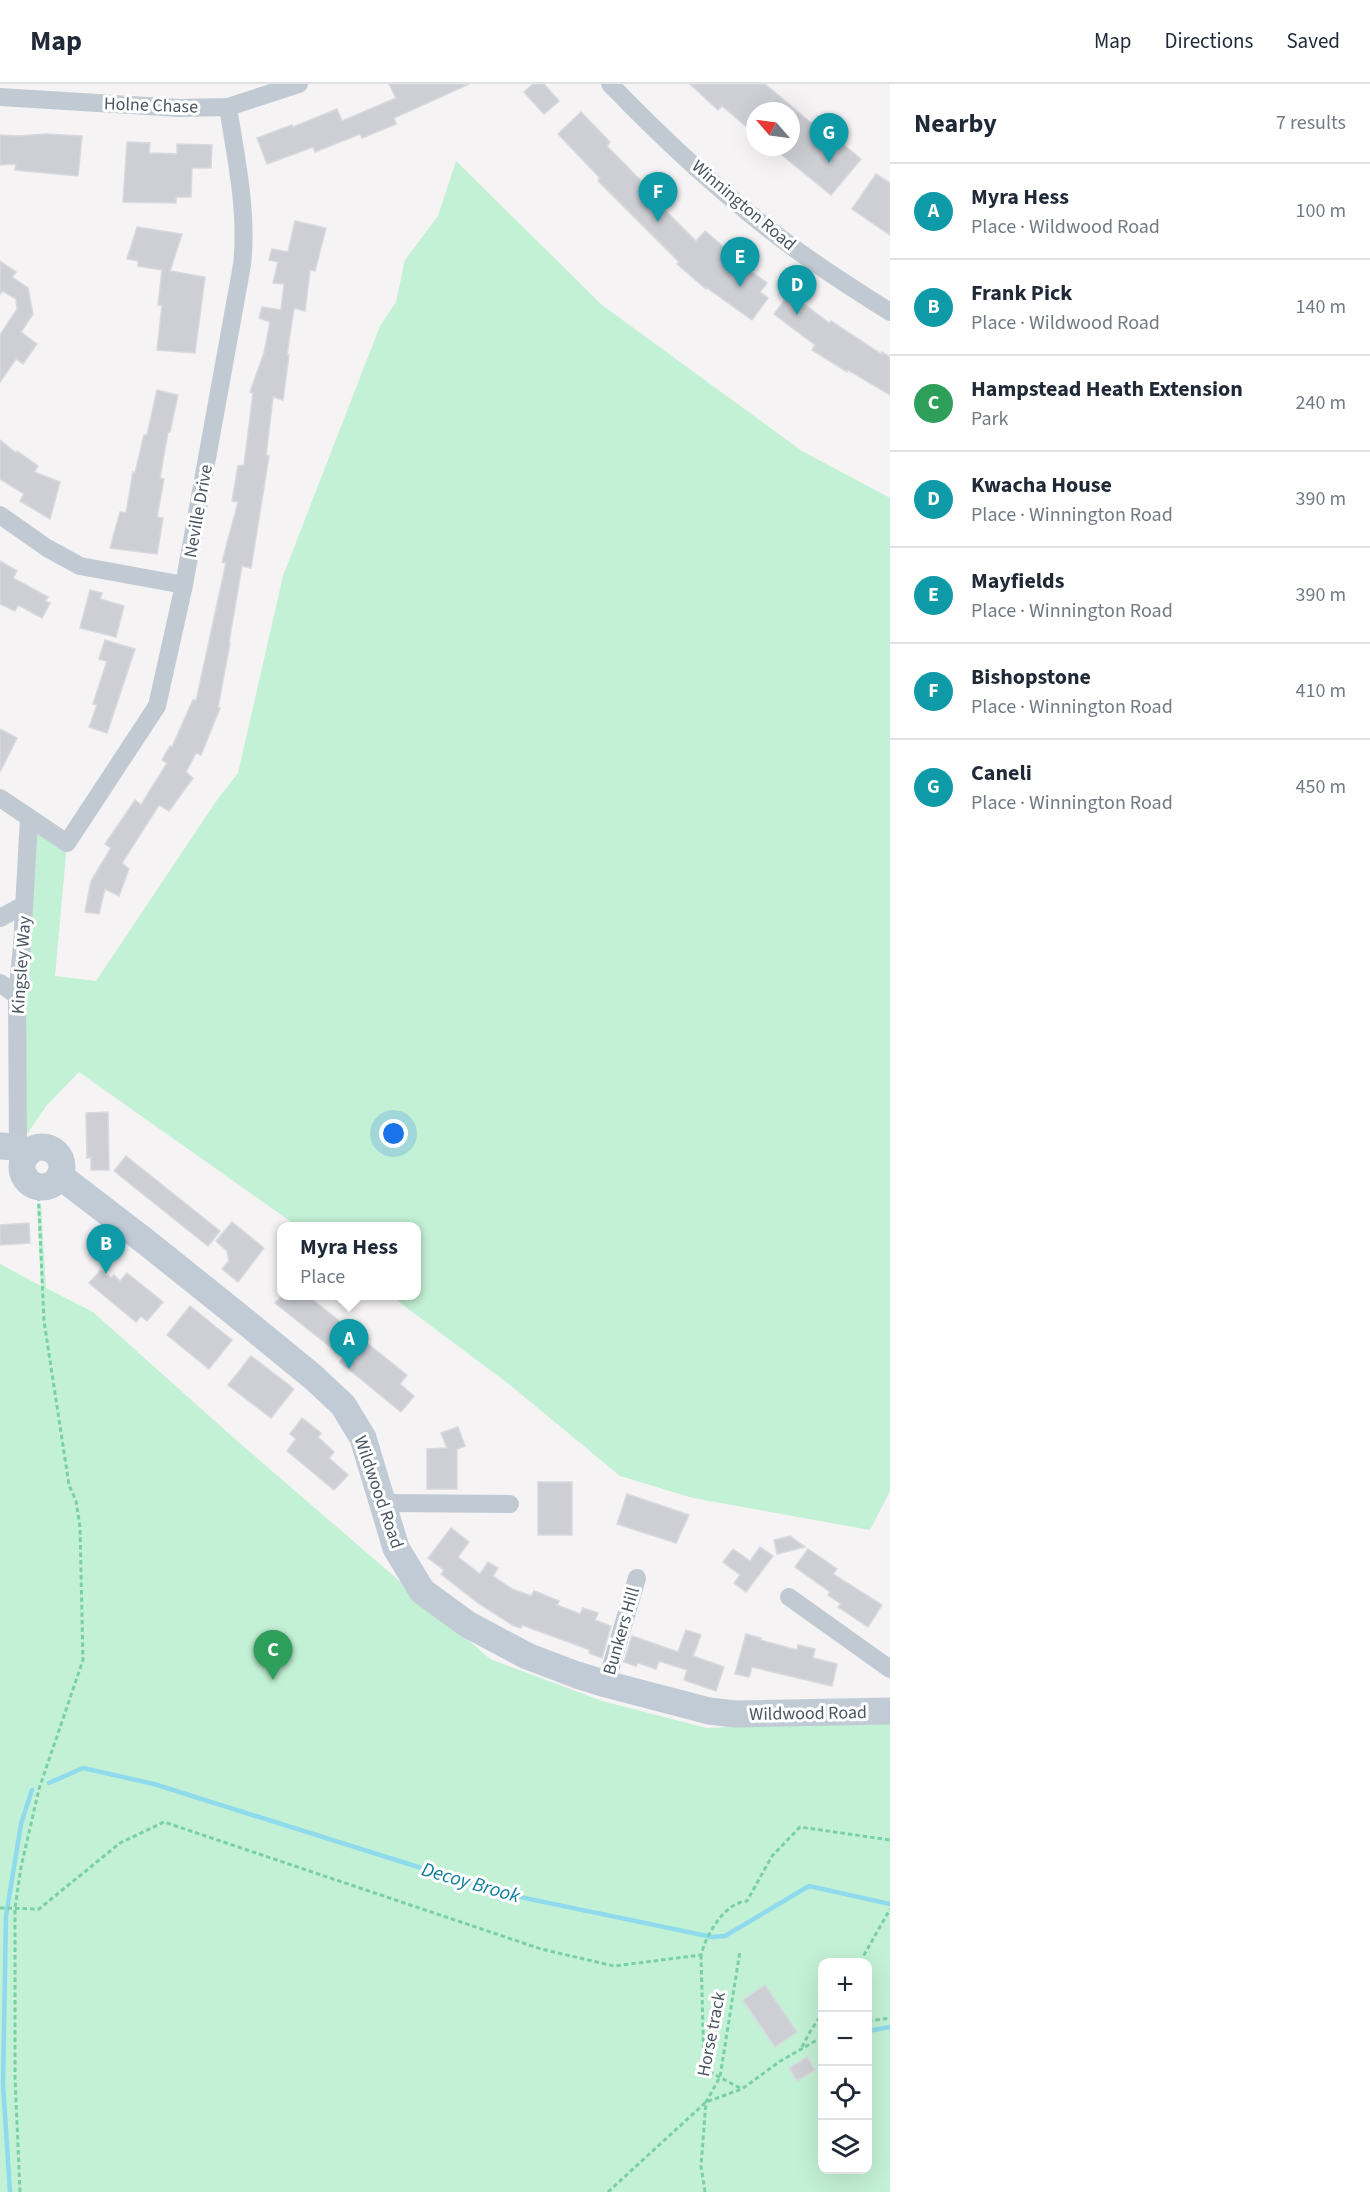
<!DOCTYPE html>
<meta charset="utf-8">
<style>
body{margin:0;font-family:"Source Sans 3",sans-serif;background:#f2f2f3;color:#1f2937}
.controls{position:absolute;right:18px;bottom:18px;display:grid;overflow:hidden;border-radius:12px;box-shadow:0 6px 24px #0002}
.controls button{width:54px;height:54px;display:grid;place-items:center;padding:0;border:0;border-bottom:2px solid #e0e1e3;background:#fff;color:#1f2937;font:30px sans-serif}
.compass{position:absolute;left:746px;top:18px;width:54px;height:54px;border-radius:50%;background:#fff;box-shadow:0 6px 24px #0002;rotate:298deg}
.you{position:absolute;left:394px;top:1050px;width:21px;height:21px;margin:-15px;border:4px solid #fff;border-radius:50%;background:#1a73e8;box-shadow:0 0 0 9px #1a73e833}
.badge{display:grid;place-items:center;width:39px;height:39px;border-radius:50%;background:#0f766e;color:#fff;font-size:20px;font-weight:700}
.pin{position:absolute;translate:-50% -50px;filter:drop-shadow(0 2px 3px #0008)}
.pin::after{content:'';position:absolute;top:32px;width:21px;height:18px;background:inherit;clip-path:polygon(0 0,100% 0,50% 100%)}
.popup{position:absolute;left:277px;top:1138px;width:144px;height:78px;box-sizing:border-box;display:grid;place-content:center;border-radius:12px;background:#fff;filter:drop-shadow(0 2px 4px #0005);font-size:20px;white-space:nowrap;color:#747a83}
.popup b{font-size:22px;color:#1f2937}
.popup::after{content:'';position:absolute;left:50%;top:100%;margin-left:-12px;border:12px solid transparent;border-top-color:#fff}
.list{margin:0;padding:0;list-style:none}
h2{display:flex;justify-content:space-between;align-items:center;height:78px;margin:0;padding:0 24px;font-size:26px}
h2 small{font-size:20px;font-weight:400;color:#747a83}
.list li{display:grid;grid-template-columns:39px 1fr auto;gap:18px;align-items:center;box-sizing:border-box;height:96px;padding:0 24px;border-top:2px solid #e0e1e3}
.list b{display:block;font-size:22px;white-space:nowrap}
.list p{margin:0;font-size:20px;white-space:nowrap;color:#747a83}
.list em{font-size:20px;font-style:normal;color:#747a83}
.icon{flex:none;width:33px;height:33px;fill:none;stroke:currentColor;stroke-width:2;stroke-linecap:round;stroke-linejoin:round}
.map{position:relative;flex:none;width:890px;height:2108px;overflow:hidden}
header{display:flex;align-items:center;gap:36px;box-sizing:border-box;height:84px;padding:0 30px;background:#fff;border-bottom:2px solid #e0e1e3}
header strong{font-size:28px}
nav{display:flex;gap:33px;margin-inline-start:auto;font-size:21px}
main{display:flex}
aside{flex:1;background:#fff}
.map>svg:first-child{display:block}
.green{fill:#c3f1d5;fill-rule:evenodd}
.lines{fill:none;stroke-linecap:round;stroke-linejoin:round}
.stream{stroke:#90daee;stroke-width:4.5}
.building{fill:#cdcfd5;stroke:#d7d9de;stroke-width:1.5}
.path{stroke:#7ad0a6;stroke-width:3;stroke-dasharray:4.5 3;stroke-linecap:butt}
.street{stroke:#c1cad2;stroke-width:18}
.secondary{stroke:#c1cbd6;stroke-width:27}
.labels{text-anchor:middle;stroke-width:6;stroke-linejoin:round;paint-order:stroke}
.street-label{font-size:18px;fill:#4a5661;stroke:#fff}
.water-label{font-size:20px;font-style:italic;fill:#0c7c9b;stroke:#fff}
</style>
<header>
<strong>Map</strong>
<nav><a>Map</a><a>Directions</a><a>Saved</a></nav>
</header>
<main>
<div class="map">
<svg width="890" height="2108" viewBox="0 0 890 2108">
<rect width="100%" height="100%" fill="#f5f3f3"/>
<g class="green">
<polygon points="456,77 602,221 802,367 890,414 890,1407 870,1446 693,1414 620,1392 510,1301 391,1212 416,1212 416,1142 297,1142 79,988 47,1021 18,1063 29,734 67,759 55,892 96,897 217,716 238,689 283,492 380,242 396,218 405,176 438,132"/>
<path d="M41 1120 46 1204 93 1228 236 1356 490 1575 602 1617 707 1644 890 1636V2108H0V1180L41 1202 37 1121ZM822 1878H868V2086H822Z"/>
</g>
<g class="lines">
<g class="stream">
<polyline points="49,1699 83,1684 154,1700 501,1809 712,1853 725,1852 809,1802 890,1820"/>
<polyline points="868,1947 890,1943"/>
<polyline points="10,2108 3,2000 6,1832 21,1740 32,1706"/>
</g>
</g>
<g class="building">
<polygon points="389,0 469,0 394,34 396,40 362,54 360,50 315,68 313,63 267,80 257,54 292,41 293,43 337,25 342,37 396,14"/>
<polygon points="533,0 544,0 559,17 544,30 524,8"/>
<polygon points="690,0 765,0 823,49 826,46 861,75 831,111 772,63 791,63 791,27 755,27 755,50 722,22 718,26"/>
<polygon points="581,28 610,58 607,62 643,99 640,101 696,157 705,147 734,172 733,174 767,199 760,208 768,214 752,236 707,204 706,205 677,180 679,178 598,97 600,94 558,50"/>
<polygon points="46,50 82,52 78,92 15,86 16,80 0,81 0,51 19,52"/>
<polygon points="127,58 150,59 149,69 177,70 177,60 212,61 211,84 192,84 191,113 176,113 176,119 123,118"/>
<polygon points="876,90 890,99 890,151 852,125"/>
<polygon points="295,137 326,144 315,187 310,186 305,227 294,224 287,271 289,271 283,316 273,313 266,371 269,372 251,484 242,482 229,558 230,559 218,623 220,624 201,671 196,669 186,688 193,694 169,727 159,721 122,779 129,785 119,812 105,805 99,830 85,828 91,797 111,764 105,760 135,716 141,721 167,679 162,676 170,662 172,663 193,616 196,617 226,479 222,478 238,418 232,417 238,382 244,381 253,309 250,308 264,269 270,238 259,234 262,223 281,226 284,200 273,199 278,178 269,176 272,165 288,168"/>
<polygon points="137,143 182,150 170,187 205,193 195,269 157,266 162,221 158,221 162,186 138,182 138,177 127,175"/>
<polygon points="0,177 16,188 12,193 28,204 33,230 21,248 37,260 23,280 16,275 0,298 0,251 17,225 16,215 3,207 0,210"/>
<polygon points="790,209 829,239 831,237 881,270 882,268 890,273 890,311 848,286 847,288 812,266 815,261 774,230"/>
<polygon points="157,306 178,311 170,348 168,348 160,394 164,395 157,433 163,434 157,470 110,464 120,428 126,429 133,388 135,389 144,351 147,351"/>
<polygon points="0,356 16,369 17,367 38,382 34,388 60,398 50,435 20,417 24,410 0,395"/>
<polygon points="0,477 17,487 13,494 48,513 45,517 50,519 42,534 18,521 15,527 0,520"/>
<polygon points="90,506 102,509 100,515 124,522 116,553 80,544"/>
<polygon points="105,556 135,565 107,649 89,643 97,621 93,620 107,577 99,575"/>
<polygon points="0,645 17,654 0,688"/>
<polygon points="108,1028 109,1086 91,1086 91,1073 87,1074 86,1029"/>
<polygon points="126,1072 220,1147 208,1162 114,1087"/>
<polygon points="232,1138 264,1164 238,1198 222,1185 229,1177 227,1167 216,1157"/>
<polygon points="29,1139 30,1159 0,1161 0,1141"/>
<polygon points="101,1186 111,1194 114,1191 120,1197 127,1189 163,1218 147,1237 141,1232 136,1238 89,1199"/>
<polygon points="282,1212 308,1212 407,1291 400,1300 414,1312 401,1328 340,1278 343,1273 275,1219"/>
<polygon points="190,1222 232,1256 209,1285 167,1251"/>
<polygon points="251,1272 294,1305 271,1334 228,1301"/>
<polygon points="302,1334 321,1349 318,1353 334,1368 329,1374 348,1391 334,1406 287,1367 296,1355 290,1350"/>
<polygon points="458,1343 465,1362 457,1365 457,1405 427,1405 427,1365 447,1364 441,1349"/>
<rect x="538" y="1398" width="34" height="53"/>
<polygon points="627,1410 689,1431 676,1459 617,1440"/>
<polygon points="451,1444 469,1458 458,1473 480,1490 488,1478 498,1484 493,1492 512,1505 531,1512 534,1507 559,1517 557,1521 580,1530 583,1524 598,1529 595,1536 611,1542 602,1574 589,1569 590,1566 522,1541 521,1544 512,1541 478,1519 441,1490 444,1486 428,1474"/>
<polygon points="790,1452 805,1463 777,1470 774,1456"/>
<polygon points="760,1463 773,1472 746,1508 734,1499 740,1491 723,1478 733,1465 750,1477"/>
<polygon points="808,1465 837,1485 833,1490 882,1521 868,1543 838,1523 841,1520 828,1511 830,1508 795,1483"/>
<polygon points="686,1546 701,1551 693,1572 724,1583 716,1607 684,1596 687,1586 659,1577 656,1585 638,1579 636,1582 624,1578 632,1552 678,1568"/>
<polygon points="746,1550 761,1554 760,1556 797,1566 798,1561 815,1565 813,1574 837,1580 832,1602 752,1583 749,1593 735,1590"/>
<polygon points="765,1901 797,1948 775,1963 743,1916"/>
<polygon points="807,1973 815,1986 797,1997 789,1984"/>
</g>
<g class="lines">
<g class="path">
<path d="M0 1824 39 1825 120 1759 164 1738 541 1865 614 1882 701 1871C706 1851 725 1818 747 1817L772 1772 800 1743 890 1756"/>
<polyline points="701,1871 704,1985 742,2005"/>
<polyline points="860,1878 890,1825"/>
<polyline points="868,1937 890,1934"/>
<polyline points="802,1963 811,1946 822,1930"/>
<polyline points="20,2108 15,1993 15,1824 21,1783 39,1705 83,1576 80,1443 76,1417 69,1401 44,1237 38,1103"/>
<polyline points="608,2108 706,2018 742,2005 779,1978 822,1953"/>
<polyline points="705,2108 701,2082 706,2018 720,1993 740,1867"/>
</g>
<g class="street">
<path d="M610 0C665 57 724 112 787 159 820 184 855 206 890 228"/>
<polyline points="0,13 179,24 228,23 299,0"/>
<polyline points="0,431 47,464 80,482 184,501"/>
<path d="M0 714 67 759 157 622 184 501 242 181C248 128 236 75 228 23"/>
<polyline points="0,834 24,821"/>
<polyline points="0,899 17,912"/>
<polyline points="18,1063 17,912 22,862 29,734"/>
<polyline points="383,1419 510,1420"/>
<polyline points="789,1513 890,1585"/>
<polyline points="606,1600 637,1494"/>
</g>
<g class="secondary">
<polyline points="0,1062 18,1063 28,1069"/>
<circle cx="42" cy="1083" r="20"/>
<polyline points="60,1092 146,1158 231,1226 313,1293 343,1321 363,1354 396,1464 422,1507 467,1540 527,1572 577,1591 606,1600 709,1627 735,1630 890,1627"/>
</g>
</g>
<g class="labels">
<g class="street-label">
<text transform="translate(151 21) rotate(2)" y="6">Holne Chase</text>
<text transform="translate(744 121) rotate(40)" y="6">Winnington Road</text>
<text transform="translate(198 427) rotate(-80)" y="6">Neville Drive</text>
<text transform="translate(21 881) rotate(-86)" y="6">Kingsley Way</text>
<text transform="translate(379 1408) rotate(71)" y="6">Wildwood Road</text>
<text transform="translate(621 1547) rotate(-74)" y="6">Bunkers Hill</text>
<text transform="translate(808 1629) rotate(-1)" y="6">Wildwood Road</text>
<text transform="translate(711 1950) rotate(-79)" y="6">Horse track</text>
</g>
<g class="water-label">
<text transform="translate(471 1798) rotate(16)" y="7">Decoy Brook</text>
</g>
</g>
</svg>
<div class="controls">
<button>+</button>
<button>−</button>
<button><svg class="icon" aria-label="locate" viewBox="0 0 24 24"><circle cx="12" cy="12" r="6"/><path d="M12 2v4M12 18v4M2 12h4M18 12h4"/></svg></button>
<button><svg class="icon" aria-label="layers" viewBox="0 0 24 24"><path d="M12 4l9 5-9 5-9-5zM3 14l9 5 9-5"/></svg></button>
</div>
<svg class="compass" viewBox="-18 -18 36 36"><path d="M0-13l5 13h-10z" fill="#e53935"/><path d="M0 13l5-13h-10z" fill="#747a83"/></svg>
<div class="you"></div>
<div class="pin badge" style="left:349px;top:1285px;background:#0f9aa8">A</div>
<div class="popup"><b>Myra Hess</b>Place</div>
<div class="pin badge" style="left:106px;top:1190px;background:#0f9aa8">B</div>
<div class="pin badge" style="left:273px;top:1596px;background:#2e9e5b">C</div>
<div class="pin badge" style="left:797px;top:231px;background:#0f9aa8">D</div>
<div class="pin badge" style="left:740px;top:203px;background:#0f9aa8">E</div>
<div class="pin badge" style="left:658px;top:138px;background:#0f9aa8">F</div>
<div class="pin badge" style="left:829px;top:79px;background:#0f9aa8">G</div>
</div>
<aside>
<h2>Nearby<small>7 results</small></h2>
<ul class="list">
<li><span class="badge" style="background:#0f9aa8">A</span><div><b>Myra Hess</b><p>Place · Wildwood Road</p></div><em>100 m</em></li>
<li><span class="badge" style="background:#0f9aa8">B</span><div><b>Frank Pick</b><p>Place · Wildwood Road</p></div><em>140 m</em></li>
<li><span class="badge" style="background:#2e9e5b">C</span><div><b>Hampstead Heath Extension</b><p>Park</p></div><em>240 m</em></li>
<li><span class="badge" style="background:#0f9aa8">D</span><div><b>Kwacha House</b><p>Place · Winnington Road</p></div><em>390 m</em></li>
<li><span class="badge" style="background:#0f9aa8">E</span><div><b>Mayfields</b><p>Place · Winnington Road</p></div><em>390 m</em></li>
<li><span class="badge" style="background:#0f9aa8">F</span><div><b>Bishopstone</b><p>Place · Winnington Road</p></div><em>410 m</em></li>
<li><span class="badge" style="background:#0f9aa8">G</span><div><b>Caneli</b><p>Place · Winnington Road</p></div><em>450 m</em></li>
</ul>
</aside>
</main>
